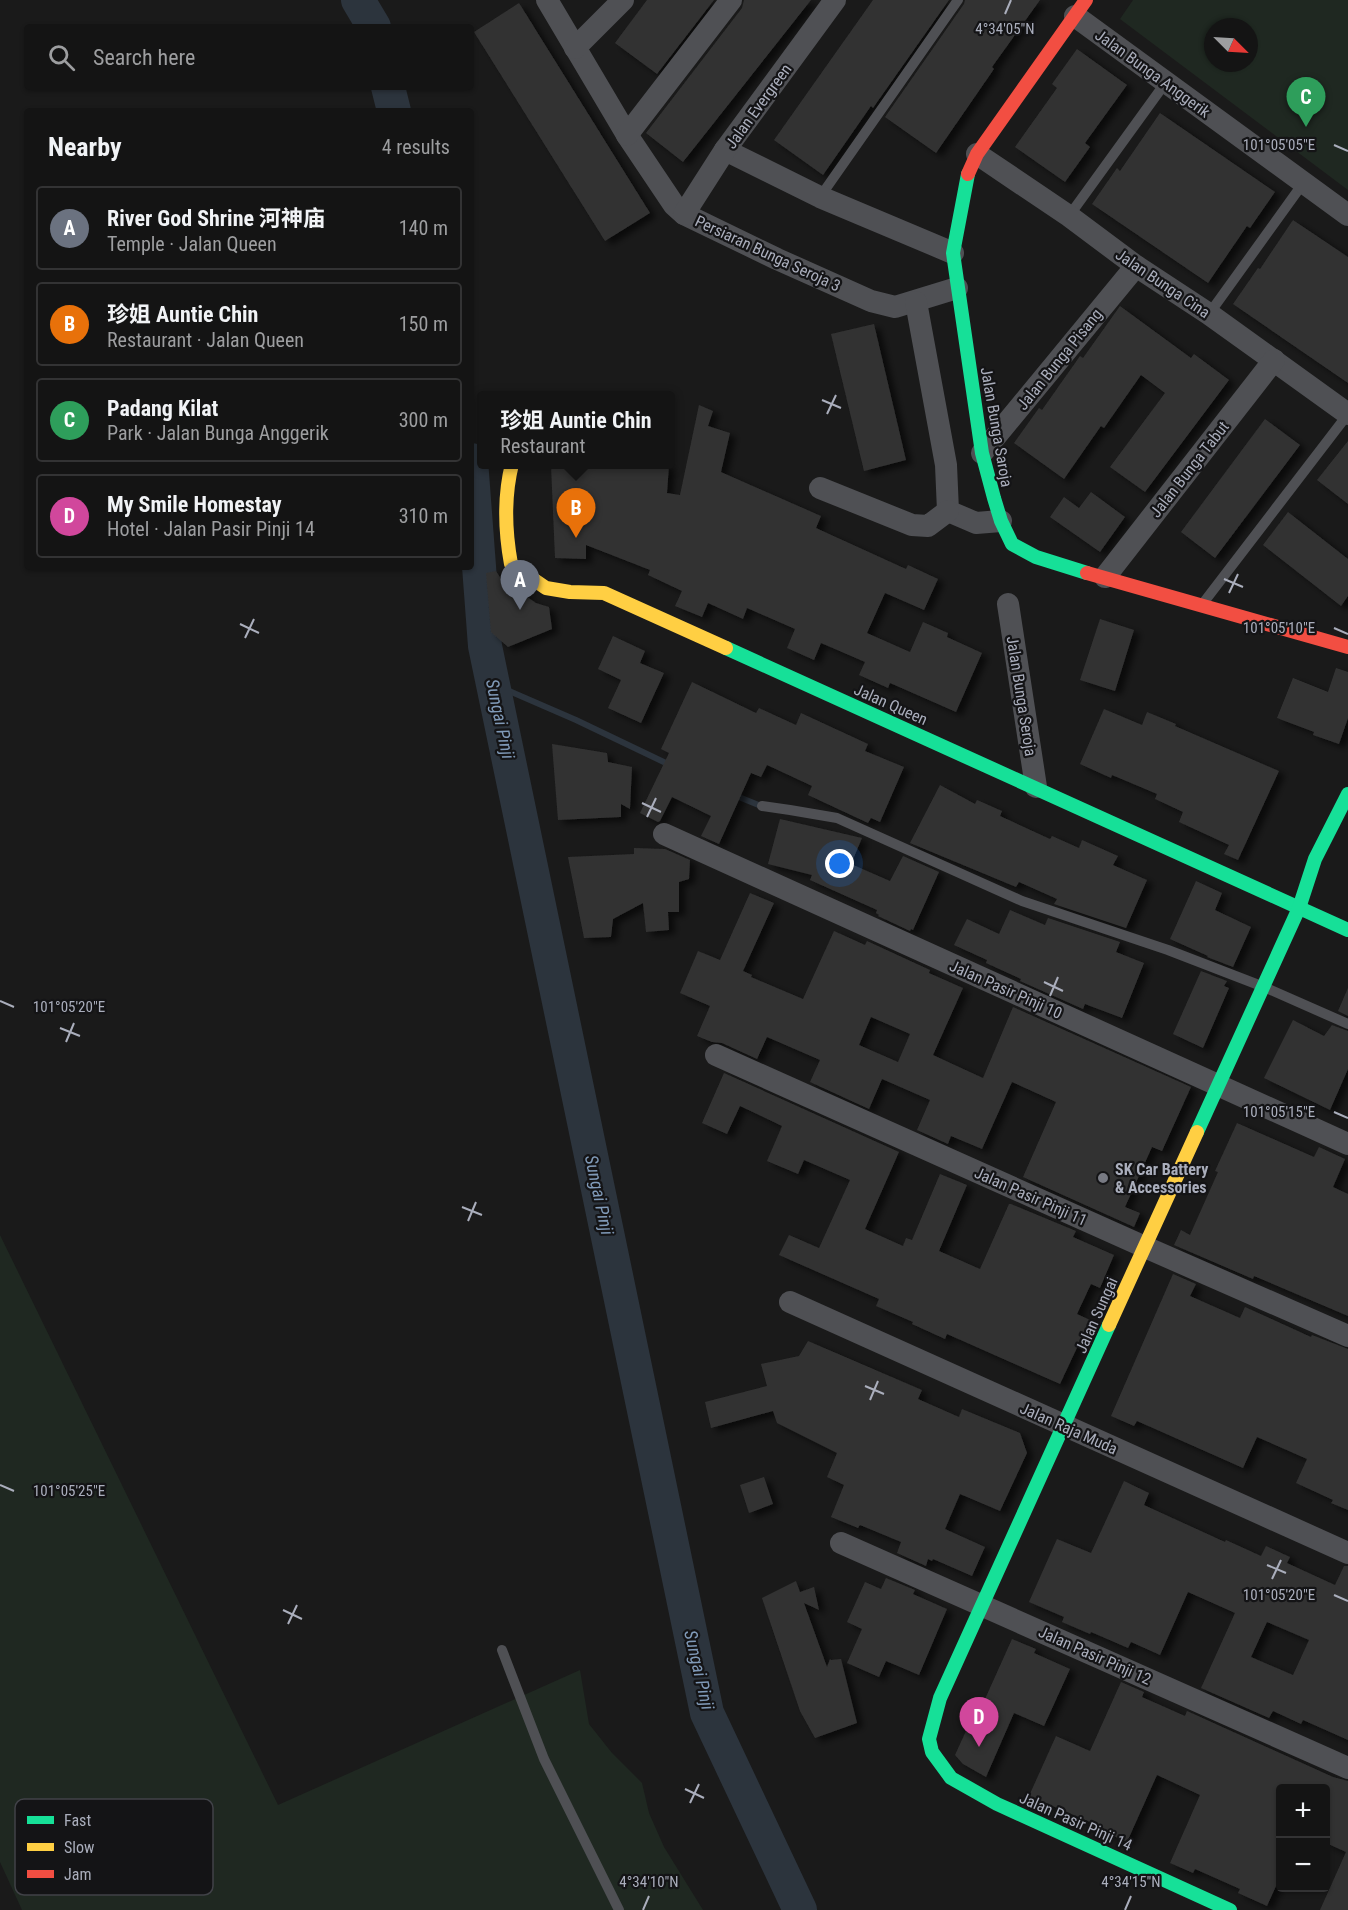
<!DOCTYPE html>
<meta charset="utf-8">
<style>
body{margin:0;font-family:"Roboto Condensed","Noto Sans SC",sans-serif;background:#212122;color:#f1f3f6}
.controls{position:absolute;right:18px;bottom:18px;display:grid;overflow:hidden;border-radius:6px;box-shadow:0 2px 4px #0004}
.controls button{width:54px;height:54px;display:grid;place-items:center;padding:0;border:0;border-bottom:2px solid #333334;background:#141414;color:#f1f3f6;font:30px sans-serif}
.compass{position:absolute;left:1204px;top:18px;width:54px;height:54px;border-radius:50%;background:#141414;box-shadow:0 2px 4px #0004;rotate:114deg}
.you{position:absolute;left:840px;top:864px;width:21px;height:21px;margin:-15px;border:4px solid #fff;border-radius:50%;background:#1a73e8;box-shadow:0 0 0 9px #1a73e833}
.badge{display:grid;place-items:center;width:39px;height:39px;border-radius:50%;background:#787a83;color:#fff;font-size:20px;font-weight:700}
.pin{position:absolute;translate:-50% -50px;filter:drop-shadow(0 2px 3px #0008)}
.pin::after{content:'';position:absolute;top:32px;width:21px;height:18px;background:inherit;clip-path:polygon(0 0,100% 0,50% 100%)}
.popup{position:absolute;left:477px;top:391px;width:198px;height:78px;box-sizing:border-box;display:grid;place-content:center;border-radius:6px;background:#141414;filter:drop-shadow(0 2px 4px #0005);font-size:20px;white-space:nowrap;color:#9d9ea0}
.popup b{font-size:22px;color:#f1f3f6}
.popup::after{content:'';position:absolute;left:50%;top:100%;margin-left:-12px;border:12px solid transparent;border-top-color:#141414}
.list{margin:0;padding:0;list-style:none}
h2{display:flex;justify-content:space-between;align-items:center;height:78px;margin:0;padding:0 24px;font-size:26px}
h2 small{font-size:20px;font-weight:400;color:#9d9ea0}
.list li{display:grid;grid-template-columns:39px 1fr auto;gap:18px;align-items:center;box-sizing:border-box;height:84px;margin:0 12px 12px;padding:0 12px;border:2px solid #333334;border-radius:6px}
.list b{display:block;font-size:22px;white-space:nowrap}
.list p{margin:0;font-size:20px;white-space:nowrap;color:#9d9ea0}
.list em{font-size:20px;font-style:normal;color:#9d9ea0}
.icon{flex:none;width:33px;height:33px;fill:none;stroke:currentColor;stroke-width:2;stroke-linecap:round;stroke-linejoin:round}
.map{position:relative;flex:none;width:1348px;height:1910px;overflow:hidden}
.search{position:absolute;background:#141414;box-shadow:0 2px 4px #0004;left:24px;top:24px;width:450px;height:66px;display:flex;align-items:center;gap:15px;box-sizing:border-box;padding:0 21px;border-radius:6px;color:#9d9ea0;font-size:22px}
.panel{position:absolute;background:#141414;box-shadow:0 2px 4px #0004;left:24px;top:108px;width:450px;height:462px;border-radius:6px}
.map>svg:first-child{display:block}
.green{fill:#1f2821;fill-rule:evenodd}
.lines{fill:none;stroke-linecap:round;stroke-linejoin:round}
.stream{stroke:#2c343d;stroke-width:6}
.river{stroke:#2c343d;stroke-width:34}
.building{fill:#323232;fill-rule:evenodd;filter:url(#shadow)}
.lane{stroke:#4f5054;stroke-width:10}
.street{stroke:#4f5054;stroke-width:22}
.fast{stroke:#16e098;stroke-width:14}
.slow{stroke:#ffcf43;stroke-width:14}
.jam{stroke:#f24e42;stroke-width:14}
.ticks{fill:none;stroke:#aaaebc;stroke-width:2}
.poi-dot{fill:#787a83;stroke:#141416;stroke-width:2}
.labels{text-anchor:middle;stroke-width:4.5;stroke-linejoin:round;paint-order:stroke}
.street-label{font-size:16px;fill:#aaaebc;stroke:#141416}
.poi-label{font-size:16px;font-weight:bold;fill:#aaaebc;stroke:#141416;text-anchor:start}
.water-label{font-size:18px;font-style:italic;fill:#809ab8;stroke:#141416}
.key{fill:#141416;stroke:#414248;stroke-width:1.5}
.key-label{font-size:16px;fill:#aaaebc}
.ticks-label{font-size:15px;text-anchor:middle;fill:#aaaebc;stroke:#141416;stroke-width:4.5;stroke-linejoin:round;paint-order:stroke}
</style>
<div class="map">
<svg width="1348" height="1910" viewBox="0 0 1348 1910">
<defs>
<filter id="shadow"><feDropShadow dx="6" dy="4" stdDeviation="3" flood-color="#0009"/></filter>
</defs>
<rect width="100%" height="100%" fill="#1a1a1a"/>
<g class="green">
<path d="M1133 0H1348V190L1120 19ZM1213 27H1249V63H1213Z"/>
<polygon points="0,1235 278,1805 580,1670 589,1724 612,1753 642,1783 649,1813 664,1847 703,1910 22,1910 0,1862"/>
</g>
<g class="lines">
<g class="stream">
<polyline points="493,684 576,720 670,765"/>
<polyline points="734,795 761,806"/>
</g>
<g class="river">
<polyline points="358,0 374,27"/>
<polyline points="388,87 394,111"/>
<polyline points="471,460 485,646 707,1713 800,1910"/>
</g>
</g>
<g class="building">
<polygon points="647,0 714,0 657,74 615,43"/>
<polygon points="744,0 811,0 683,162 646,133 742,8"/>
<polygon points="873,0 949,0 873,108 871,106 823,175 774,140"/>
<polygon points="965,0 1040,0 992,67 994,69 936,153 885,117 964,4"/>
<polygon points="519,3 650,213 605,241 474,32"/>
<polygon points="1077,49 1127,85 1085,143 1090,147 1065,182 1015,147 1057,88 1052,84"/>
<polygon points="1160,113 1275,192 1250,228 1247,226 1208,283 1092,204 1117,168 1120,171"/>
<polygon points="1293,220 1348,257 1348,383 1233,304 1258,268 1260,269"/>
<polygon points="1120,306 1191,358 1194,354 1229,380 1145,492 1110,467 1165,393 1141,375 1104,428 1101,426 1064,479 1014,443 1039,408 1042,410 1080,356 1083,358"/>
<polygon points="874,324 906,460 864,471 831,334"/>
<polygon points="699,405 713,411 708,426 730,433 721,472 821,516 816,528 906,569 908,565 938,579 924,610 885,593 867,633 910,652 923,622 948,633 947,637 982,653 956,712 890,683 888,688 859,675 865,662 821,643 814,660 787,648 795,629 747,608 743,619 708,603 702,617 675,606 682,591 648,575 650,570 586,545 586,559 555,558 551,465 669,465 667,493 680,495"/>
<polygon points="1265,419 1300,445 1215,558 1181,532"/>
<polygon points="1348,441 1348,504 1317,480"/>
<polygon points="1091,492 1125,517 1100,552 1050,517 1064,497 1079,508"/>
<polygon points="1288,512 1348,559 1348,596 1341,606 1263,545"/>
<polygon points="496,571 501,579 536,603 549,607 552,629 508,647 491,632 486,573"/>
<polygon points="1100,619 1134,630 1115,691 1080,680"/>
<polygon points="613,636 645,651 640,663 664,673 641,723 608,708 621,680 598,669"/>
<polygon points="1336,668 1348,672 1348,718 1339,744 1313,735 1314,732 1277,718 1293,678 1328,692"/>
<polygon points="692,682 756,713 759,708 796,725 801,713 868,744 865,751 904,767 880,822 871,818 868,823 808,795 812,786 767,765 761,777 751,773 719,844 701,836 711,816 672,797 660,821 658,822 640,813 669,753 661,749"/>
<polygon points="1104,709 1142,725 1147,712 1176,724 1175,726 1279,771 1238,860 1224,854 1229,845 1179,822 1183,812 1155,799 1157,794 1112,775 1111,778 1080,764"/>
<polygon points="552,744 607,753 608,762 632,767 630,809 621,804 621,817 558,820"/>
<polygon points="940,785 975,804 977,800 1002,811 1000,816 1050,839 1052,836 1079,848 1082,840 1118,856 1113,865 1147,880 1126,928 1054,904 1057,899 1019,882 1016,887 910,843"/>
<polygon points="780,819 862,838 851,864 890,881 903,856 939,872 913,930 911,929 910,931 878,916 879,915 876,913 877,910 810,880 812,875 768,864"/>
<polygon points="634,848 665,849 690,860 689,879 679,882 679,912 668,912 669,930 646,932 643,903 613,919 611,937 584,938 568,857 634,854"/>
<polygon points="1196,881 1222,893 1215,910 1251,927 1233,967 1207,957 1208,956 1170,939"/>
<path d="M750 893 774 903 743 971 752 975 751 977 803 999 834 931 865 945 867 941 930 970 929 973 963 988 933 1055 983 1078 1013 1007 1191 1087 1162 1151 1152 1147 1125 1207 1140 1213 1134 1227 1023 1177 1056 1102 1012 1082 982 1149 951 1136 948 1144 917 1130 930 1100 882 1079 869 1109 810 1082 820 1060 767 1037 757 1059 722 1043 712 1042 697 1036 710 1006 680 993 698 951 720 960ZM871 1017 910 1034 898 1062 859 1045Z"/>
<polygon points="1010,910 1045,925 1048,918 1120,942 1116,952 1144,963 1122,1018 1085,1004 1083,1009 1020,981 1021,979 986,963 987,960 954,945 967,919 999,934"/>
<polygon points="1201,971 1227,981 1224,986 1229,988 1203,1048 1173,1034"/>
<polygon points="1348,988 1348,1016 1338,1011"/>
<polygon points="1293,1020 1324,1036 1332,1025 1348,1031 1348,1069 1330,1110 1264,1078"/>
<polygon points="724,1073 899,1152 865,1229 903,1246 906,1238 912,1240 940,1174 967,1185 939,1251 980,1269 1009,1204 1011,1204 1076,1231 1073,1237 1114,1255 1100,1288 1091,1284 1077,1314 1090,1320 1060,1384 947,1334 945,1339 912,1324 913,1322 876,1306 879,1299 779,1255 789,1235 819,1248 850,1180 804,1160 798,1174 767,1161 782,1126 740,1106 727,1134 702,1123"/>
<polygon points="1237,1123 1314,1157 1319,1147 1345,1159 1333,1187 1348,1194 1348,1316 1254,1276 1253,1279 1174,1245 1181,1230 1190,1235 1218,1172 1215,1171"/>
<polygon points="1173,1274 1196,1284 1190,1296 1240,1318 1245,1307 1311,1337 1312,1335 1348,1349 1348,1510 1331,1503 1333,1500 1296,1483 1307,1459 1257,1437 1243,1468 1137,1421 1134,1426 1111,1416"/>
<polygon points="808,1341 922,1390 918,1399 959,1417 962,1409 1020,1433 1027,1453 1000,1511 960,1494 945,1529 985,1547 972,1576 933,1559 932,1561 928,1559 926,1566 897,1553 901,1542 860,1525 858,1528 831,1517 844,1485 827,1477 837,1453 777,1423 773,1411 711,1428 705,1402 767,1386 761,1364 799,1356"/>
<polygon points="764,1477 773,1504 749,1513 740,1485"/>
<path d="M1124 1481 1149 1493 1144 1505 1225 1542 1226 1540 1261 1556 1266 1546 1290 1557 1287 1563 1335 1585 1344 1566H1348V1740L1303 1720 1301 1724 1273 1711 1269 1718 1201 1688 1235 1613 1188 1592 1160 1655 1131 1642 1128 1648 1091 1632 1090 1634 1062 1622 1064 1617 1029 1602 1057 1539 1091 1553ZM1267 1622 1309 1640 1293 1675 1251 1657Z"/>
<polygon points="886,1578 915,1590 913,1594 947,1609 919,1675 886,1661 879,1677 847,1663 862,1629 847,1622 865,1582 881,1589"/>
<polygon points="796,1581 800,1592 814,1587 819,1610 804,1603 827,1667 830,1659 831,1660 841,1659 857,1723 815,1738 800,1711 762,1598"/>
<polygon points="1012,1639 1036,1649 1034,1653 1070,1669 1044,1726 1014,1713 986,1777 963,1764 955,1755 977,1707 981,1708"/>
<polygon points="1121,1682 1144,1692 1142,1697 1185,1716 1187,1711 1333,1777 1348,1781 1348,1910 1320,1910 1346,1852 1326,1843 1326,1788 1281,1788 1281,1875 1267,1906 1238,1893 1240,1889 1195,1869 1193,1873 1170,1863 1200,1795 1157,1775 1127,1842 1095,1828 1097,1825 1029,1796 1056,1736 1090,1751"/>
</g>
<g class="lines">
<g class="lane">
<polyline points="820,197 958,0"/>
<polyline points="1069,216 1166,82"/>
<polyline points="1209,314 1304,182"/>
<polyline points="1204,602 1348,414"/>
<polyline points="762,806 790,810 837,818 1022,901 1168,950 1264,987 1348,1024"/>
<polyline points="502,1650 544,1759 619,1910"/>
</g>
<g class="street">
<polyline points="547,0 627,135 674,205 684,214 777,259 871,301 895,307 957,288"/>
<polyline points="1075,16 1348,215"/>
<polyline points="575,48 623,0"/>
<polyline points="627,135 731,0"/>
<polyline points="725,150 820,197 953,253"/>
<polyline points="977,154 1069,216 1136,266 1209,314 1348,414"/>
<polyline points="684,214 725,150 835,0"/>
<polyline points="916,302 946,465 948,511 976,523 1001,521"/>
<polyline points="982,453 1136,266"/>
<polyline points="820,488 912,525 928,526 948,511"/>
<polyline points="1105,577 1274,360"/>
<polyline points="1008,604 1036,787"/>
<polyline points="664,834 1348,1144"/>
<polyline points="716,1055 1145,1247 1348,1336"/>
<polyline points="790,1302 1348,1553"/>
<polyline points="841,1543 1348,1768"/>
</g>
<g class="fast">
<polyline points="968,174 953,253 982,453 994,498 1001,521 1012,544 1036,557 1087,573"/>
<polyline points="726,648 1348,930"/>
<polyline points="1197,1132 1299,908 1315,859 1348,794"/>
<polyline points="1109,1325 940,1698 929,1739 932,1752 951,1778 997,1804 1230,1910"/>
</g>
<g class="slow">
<path d="M512 464C504 496 505 531 511 564L546 588 570 592 604 593 726 648"/>
<polyline points="1109,1325 1197,1132"/>
</g>
<g class="jam">
<polyline points="968,174 977,154 1086,0"/>
<polyline points="1087,573 1348,647"/>
</g>
</g>
<path class="ticks" d="M1005 14 1011 0M1334 145 1348 151M822 400 841 408M827 414 836 395M1224 579 1243 587M1229 593 1238 574M240 624 259 633M1334 628 1348 634M245 638 254 619M642 803 661 812M647 817 656 798M1044 982 1063 991M1050 996 1058 977M0 1001 14 1007M60 1028 80 1036M66 1042 74 1023M1334 1112 1348 1118M462 1207 482 1215M468 1221 476 1202M865 1386 884 1394M870 1400 878 1381M0 1485 14 1491M1267 1565 1286 1573M1272 1579 1281 1560M1334 1595 1348 1601M283 1610 302 1619M288 1624 297 1605M685 1789 704 1798M690 1803 699 1784M643 1910 649 1896M1125 1910 1131 1896"/>
<circle class="poi-dot" cx="1103" cy="1178" r="6"/>
<g class="labels">
<g class="street-label">
<text transform="translate(1153 73) rotate(36)" y="6">Jalan Bunga Anggerik</text>
<text transform="translate(758 106) rotate(-54)" y="6">Jalan Evergreen</text>
<text transform="translate(768 253) rotate(25)" y="6">Persiaran Bunga Seroja 3</text>
<text transform="translate(1163 283) rotate(34)" y="6">Jalan Bunga Cina</text>
<text transform="translate(1059 359) rotate(-51)" y="6">Jalan Bunga Pisang</text>
<text transform="translate(997 427) rotate(80)" y="6">Jalan Bunga Saroja</text>
<text transform="translate(1189 469) rotate(-52)" y="6">Jalan Bunga Tabut</text>
<text transform="translate(1022 696) rotate(81)" y="6">Jalan Bunga Seroja</text>
<text transform="translate(891 704) rotate(24)" y="6">Jalan Queen</text>
<text transform="translate(1006 989) rotate(24)" y="6">Jalan Pasir Pinji 10</text>
<text transform="translate(1031 1196) rotate(24)" y="6">Jalan Pasir Pinji 11</text>
<text transform="translate(1096 1315) rotate(-66)" y="6">Jalan Sungai</text>
<text transform="translate(1069 1428) rotate(24)" y="6">Jalan Raja Muda</text>
<text transform="translate(1095 1655) rotate(24)" y="6">Jalan Pasir Pinji 12</text>
<text transform="translate(1076 1821) rotate(24)" y="6">Jalan Pasir Pinji 14</text>
</g>
<g class="poi-label">
<text x="1115" y="1175">SK Car Battery<tspan x="1115" dy="18">&amp; Accessories</tspan></text>
</g>
<g class="water-label">
<text transform="translate(500 719) rotate(78)" y="6">Sungai Pinji</text>
<text transform="translate(599 1195) rotate(78)" y="6">Sungai Pinji</text>
<text transform="translate(699 1670) rotate(77)" y="6">Sungai Pinji</text>
</g>
</g>
<rect x="15" y="1799" width="198" height="96" rx="9" class="key"/>
<rect x="27" y="1816" width="27" height="8" fill="#16e098"/>
<rect x="27" y="1843" width="27" height="8" fill="#ffcf43"/>
<rect x="27" y="1870" width="27" height="8" fill="#f24e42"/>
<g class="key-label">
<text x="64" y="1826">Fast</text>
<text x="64" y="1853">Slow</text>
<text x="64" y="1880">Jam</text>
</g>
<g class="ticks-label">
<text x="1005" y="34">4°34'05"N</text>
<text x="1279" y="150">101°05'05"E</text>
<text x="1279" y="633">101°05'10"E</text>
<text x="69" y="1012">101°05'20"E</text>
<text x="1279" y="1117">101°05'15"E</text>
<text x="69" y="1496">101°05'25"E</text>
<text x="1279" y="1600">101°05'20"E</text>
<text x="649" y="1887">4°34'10"N</text>
<text x="1131" y="1887">4°34'15"N</text>
</g>
</svg>
<div class="controls">
<button>+</button>
<button>−</button>
</div>
<svg class="compass" viewBox="-18 -18 36 36"><path d="M0-13l5 13h-10z" fill="#e53935"/><path d="M0 13l5-13h-10z" fill="#9d9ea0"/></svg>
<div class="you"></div>
<div class="pin badge" style="left:520px;top:610px;background:#6b7280">A</div>
<div class="pin badge" style="left:576px;top:538px;background:#e8710a">B</div>
<div class="popup"><b>珍姐 Auntie Chin</b>Restaurant</div>
<div class="pin badge" style="left:1306px;top:127px;background:#2e9e5b">C</div>
<div class="pin badge" style="left:979px;top:1747px;background:#d1479c">D</div>
<div class="search"><svg class="icon" aria-label="search" viewBox="0 0 24 24"><circle cx="10" cy="10" r="6"/><path d="M15 15l6 6"/></svg>Search here</div>
<section class="panel">
<h2>Nearby<small>4 results</small></h2>
<ul class="list">
<li><span class="badge" style="background:#6b7280">A</span><div><b>River God Shrine 河神庙</b><p>Temple · Jalan Queen</p></div><em>140 m</em></li>
<li><span class="badge" style="background:#e8710a">B</span><div><b>珍姐 Auntie Chin</b><p>Restaurant · Jalan Queen</p></div><em>150 m</em></li>
<li><span class="badge" style="background:#2e9e5b">C</span><div><b>Padang Kilat</b><p>Park · Jalan Bunga Anggerik</p></div><em>300 m</em></li>
<li><span class="badge" style="background:#d1479c">D</span><div><b>My Smile Homestay</b><p>Hotel · Jalan Pasir Pinji 14</p></div><em>310 m</em></li>
</ul>
</section>
</div>
